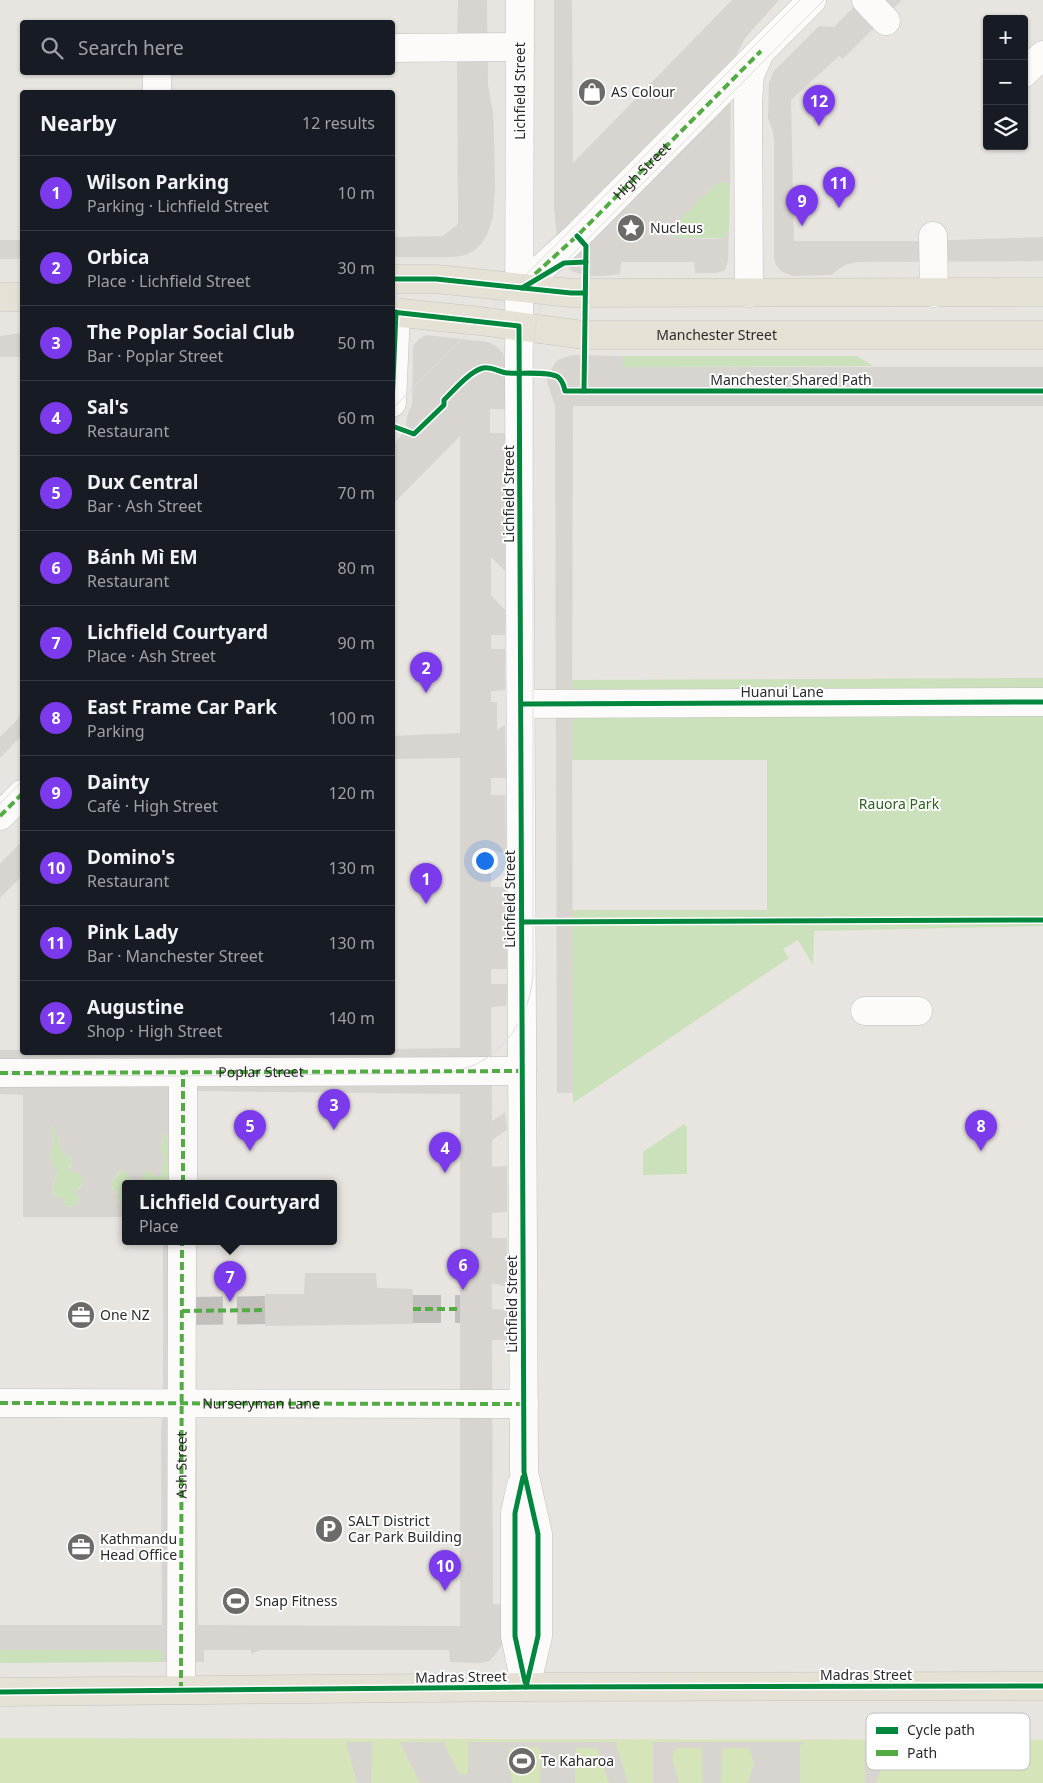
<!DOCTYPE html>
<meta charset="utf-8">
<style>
body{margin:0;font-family:"Noto Sans",sans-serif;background:#20242c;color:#f1f3f6}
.controls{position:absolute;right:15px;top:15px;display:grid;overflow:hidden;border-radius:5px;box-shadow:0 1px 4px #0004}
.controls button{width:45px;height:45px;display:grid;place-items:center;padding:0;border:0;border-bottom:1px solid #363941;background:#171b24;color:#f1f3f6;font:25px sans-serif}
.you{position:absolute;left:484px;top:860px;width:18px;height:18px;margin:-12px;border:4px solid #fff;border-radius:50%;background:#1a73e8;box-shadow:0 0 0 8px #1a73e833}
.badge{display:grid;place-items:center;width:32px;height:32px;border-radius:50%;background:#7c3aed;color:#fff;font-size:16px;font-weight:700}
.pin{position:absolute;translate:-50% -41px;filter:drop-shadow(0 1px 2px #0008)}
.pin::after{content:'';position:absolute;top:26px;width:18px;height:15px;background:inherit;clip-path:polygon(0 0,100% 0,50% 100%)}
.popup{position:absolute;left:122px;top:1180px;width:215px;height:65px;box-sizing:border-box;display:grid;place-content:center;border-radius:5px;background:#171b24;filter:drop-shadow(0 1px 4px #0005);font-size:16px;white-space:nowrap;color:#9ea1a6}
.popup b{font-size:19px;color:#f1f3f6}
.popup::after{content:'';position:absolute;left:50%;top:100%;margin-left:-10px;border:10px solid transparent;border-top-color:#171b24}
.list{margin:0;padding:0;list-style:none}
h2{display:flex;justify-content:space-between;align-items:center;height:65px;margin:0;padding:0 20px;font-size:21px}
h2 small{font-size:16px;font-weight:400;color:#9ea1a6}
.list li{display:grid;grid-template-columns:32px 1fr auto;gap:15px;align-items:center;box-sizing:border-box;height:75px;padding:0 20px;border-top:1px solid #363941}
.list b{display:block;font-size:19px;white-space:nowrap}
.list p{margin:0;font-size:16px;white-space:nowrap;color:#9ea1a6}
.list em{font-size:16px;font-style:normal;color:#9ea1a6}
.icon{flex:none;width:28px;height:28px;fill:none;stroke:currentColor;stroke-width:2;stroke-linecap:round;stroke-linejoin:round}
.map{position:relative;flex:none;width:1043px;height:1783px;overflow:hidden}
.search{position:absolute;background:#171b24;box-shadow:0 1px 4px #0004;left:20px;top:20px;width:375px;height:55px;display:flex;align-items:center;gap:12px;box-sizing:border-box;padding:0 18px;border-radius:5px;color:#9ea1a6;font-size:19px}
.panel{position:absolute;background:#171b24;box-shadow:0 1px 4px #0004;left:20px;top:90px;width:375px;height:965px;border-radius:5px}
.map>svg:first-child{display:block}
.green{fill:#cbe1bb}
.pitch{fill:#d5e5b9}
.plaza{fill:#d8d4d0;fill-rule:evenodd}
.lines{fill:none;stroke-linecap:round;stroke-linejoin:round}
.minor-tunnel{stroke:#c2bfbc;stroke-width:28;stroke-dasharray:28 14;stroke-linecap:butt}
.minor-casing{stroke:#c1c0c1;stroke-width:29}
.major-casing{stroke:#c4c3c1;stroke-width:29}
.minor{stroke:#fcfbfa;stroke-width:28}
.major{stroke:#e5e1d4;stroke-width:28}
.tram{stroke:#deddde;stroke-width:1}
.quiet{stroke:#53ab44;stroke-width:4;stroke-dasharray:8 4;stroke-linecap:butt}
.cycleway-casing{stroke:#fff;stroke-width:8}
.cycleway{stroke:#00873e;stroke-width:5}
.labels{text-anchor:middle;stroke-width:4;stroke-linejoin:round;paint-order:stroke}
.street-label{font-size:14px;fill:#2a2a2a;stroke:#fff}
.poi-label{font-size:14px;fill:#2a2a2a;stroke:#fff;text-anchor:start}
.park-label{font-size:14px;fill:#2d631e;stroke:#fff}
.key{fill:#fff;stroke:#bfbfbf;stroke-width:1}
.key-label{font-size:14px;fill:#2a2a2a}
</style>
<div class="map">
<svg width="1043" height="1783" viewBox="0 0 1043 1783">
<rect width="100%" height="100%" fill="#e8e4e0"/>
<g class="green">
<polygon points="722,181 726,182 730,187 729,230 724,238 676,238 670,235 670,229 672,226 716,183"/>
<polygon points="623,356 857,356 873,366 623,367"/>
<polygon points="1043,678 1043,926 814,931 813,965 798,940 783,949 789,958 573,1103 572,910 767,910 767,760 572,760 572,680"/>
<polygon points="684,1124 687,1127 687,1174 643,1175 643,1152"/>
<path d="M53 1126 60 1141 59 1147 62 1152 73 1159V1162L69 1167 72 1172H77L83 1177C84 1183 81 1188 75 1190L79 1200 74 1207 65 1206 64 1201 58 1198 53 1194 52 1189 57 1173 50 1158 53 1140 51 1128Z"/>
<polygon points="164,1134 167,1134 168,1138 173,1183 141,1183 144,1172 148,1170 153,1174 160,1176 164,1159 160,1149"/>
<polygon points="124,1170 134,1183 126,1183 126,1206 121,1204 117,1200 118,1194 111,1187 111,1181 121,1171"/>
<polygon points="0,1650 162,1650 162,1662 0,1663"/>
</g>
<polygon class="pitch" points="0,1738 1043,1740 1043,1783 0,1783"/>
<g class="plaza">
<polygon points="458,0 487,0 488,85 493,113 494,135 495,189 493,216 487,235 481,244 475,250 466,255 453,257 393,257 392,237 443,236 458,224 457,48"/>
<polygon points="554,0 572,0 573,163 732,0 779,0 745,38 731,66 730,187 726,182 716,183 670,229 670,235 676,238 716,239 724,238 729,230 728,261 725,270 716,273 695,273 694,262 621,262 620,274 604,276 586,276 572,271 564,263 557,237 554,207"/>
<polygon points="861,0 902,0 843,59 839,56 791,100 794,241 922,241 1043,237 1043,261 857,262 845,265 831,275 792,276 781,271 776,265 774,259 774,141 773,132 768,118 769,83 774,71 819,26 834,27"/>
<rect x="0" y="240" width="22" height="19"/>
<polygon points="22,333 22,357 0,357 0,336"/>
<path d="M426 335 488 342 496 346 503 353 505 362V409H490V433H505V571L491 557V595L505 610V635H491V649H505V690L491 691V702H497V730L505 725 506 778H491V795H505L506 854 491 850V887H506L507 969H491V984H507L506 1006 491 1007 492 1121 505 1112 507 1130 492 1140V1167L507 1166V1212L492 1213V1238H507V1287L492 1283V1309L507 1310V1340H492L493 1604 507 1605 504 1641 496 1654 489 1661 480 1663 450 1662 449 1650H261L251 1654V1650H204V1662H162L161 1650H0V1625H162L161 1434 163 1390V1241H195L198 1625 460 1626V1094L197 1091 171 1159 168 1138 167 1134H164L160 1149 164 1159 160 1176 157 1177 148 1170 144 1173 142 1182 134 1183 124 1170 120 1171 111 1181V1187L119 1196 117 1200 121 1204 126 1206V1217H23V1095L0 1094V1050H22V1052H392L393 1049 460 1048V758L393 759 392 736 460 733V436L393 504V445L405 431 408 413 412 405 413 346 419 339ZM53 1126 60 1141 59 1147 62 1152 73 1159 69 1171 78 1173 83 1177 82 1185 79 1189 74 1190 79 1200 74 1207 66 1206 63 1198H58L53 1194 52 1189 57 1172 50 1158 53 1140 51 1128Z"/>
<polygon points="572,355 623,356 623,367 1043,367 1043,406 573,406 572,721 573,1093 557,1093 555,406 547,382 548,375 555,363 560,359"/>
<polygon points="22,706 22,735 0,758 0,737 18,719"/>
<polygon points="22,841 22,876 0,898 0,864"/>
<polygon points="305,1273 376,1273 377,1288 413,1289 413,1324 265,1326 265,1294 304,1294"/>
<polygon points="865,1741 891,1742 876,1783 865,1783"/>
<polygon points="346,1742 372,1742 371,1783 357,1783"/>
<polygon points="400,1742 445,1742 445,1745 459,1774 466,1775 468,1772 468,1742 618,1742 616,1745 628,1783 609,1783 597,1748 576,1748 575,1783 540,1783 541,1751 538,1747 510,1748 506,1760 513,1783 420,1783"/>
<polygon points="653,1742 803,1742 800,1746 800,1783 748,1783 754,1763 749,1748 722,1748 721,1783 703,1783 702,1748 676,1748 672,1758 679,1783 653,1783"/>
</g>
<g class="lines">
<g class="minor-tunnel">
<polyline points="413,1309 460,1309"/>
<polyline points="195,1311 265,1310"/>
</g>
<defs>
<g id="minor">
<polyline points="520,0 519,374 524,1472 538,1534 538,1636 526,1687"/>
<polyline points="866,0 886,21"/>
<polyline points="392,48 520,47"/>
<polyline points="157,72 157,92"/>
<polyline points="1024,73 1043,55"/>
<polyline points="933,236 934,293"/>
<path id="s1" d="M520 288 577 236 812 0"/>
<polyline points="749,293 748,101 750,75 758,57"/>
<polyline points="392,403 396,312"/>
<polyline points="521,704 1043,702"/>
<polyline points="0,816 22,794"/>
<polyline points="865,1011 918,1011"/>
<path id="s2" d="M0 1073 522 1071"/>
<polyline points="183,1183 183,1073"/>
<polyline points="0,1403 524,1404"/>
<polyline points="521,1485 515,1513 515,1636 524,1679"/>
<path id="s3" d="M181 1690 182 1241"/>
</g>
<g id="major">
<polyline points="392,279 436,279 571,293 1043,292"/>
<polyline points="0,297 22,297"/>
<path id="s4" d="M392 312 480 321 584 335H1043"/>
<polyline points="0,1692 526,1687 1043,1686"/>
</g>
</defs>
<use href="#minor" class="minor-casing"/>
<use href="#major" class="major-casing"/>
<use href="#minor" class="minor"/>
<use href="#major" class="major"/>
<g class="tram">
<polyline points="392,409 800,0"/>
<polyline points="0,804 22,781"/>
<path d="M0 1072 16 1075 183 1076 441 1073C494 1070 529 1025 533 975V352C534 316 544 293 564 263L824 0"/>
</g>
<g class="quiet">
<polyline points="535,274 577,236 761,51"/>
<polyline points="0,816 22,794"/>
<polyline points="0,1073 522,1071"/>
<polyline points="183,1183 183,1073"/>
<polyline points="413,1309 460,1309"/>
<polyline points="182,1311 265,1310"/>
<path id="s5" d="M0 1403 524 1404"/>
<polyline points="181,1690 182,1241"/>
</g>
<defs>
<g id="cycleway">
<polyline points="577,236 586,246 584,391"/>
<polyline points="392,279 436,279 571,293 585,293"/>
<polyline points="522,288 564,263 586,262"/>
<polyline points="392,312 519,326 524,1472 538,1534 538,1636 526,1687"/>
<polyline points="392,403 396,312"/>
<path d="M392 426 414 434 444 405V400C453 391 470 371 483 368 492 366 500 373 509 373 520 374 550 371 558 377 563 381 564 386 565 391H1043"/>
<polyline points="521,704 1043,702"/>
<polyline points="522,922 1043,920"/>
<polyline points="523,1477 515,1513 515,1636 525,1682"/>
<polyline points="0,1692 526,1687 1043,1686"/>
</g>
</defs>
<use href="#cycleway" class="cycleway-casing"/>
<use href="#cycleway" class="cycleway"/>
</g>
<defs>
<symbol id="shop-disc" viewBox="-11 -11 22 22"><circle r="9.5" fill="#6c6b6a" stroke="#fff"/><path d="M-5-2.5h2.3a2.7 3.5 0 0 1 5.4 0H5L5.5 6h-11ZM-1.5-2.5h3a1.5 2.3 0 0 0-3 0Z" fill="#fff"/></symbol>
<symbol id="sight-disc" viewBox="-11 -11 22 22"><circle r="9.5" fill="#6c6b6a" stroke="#fff"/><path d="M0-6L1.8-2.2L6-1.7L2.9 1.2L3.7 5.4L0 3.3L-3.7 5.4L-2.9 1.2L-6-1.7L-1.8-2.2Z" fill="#fff"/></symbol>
<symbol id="office-disc" viewBox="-11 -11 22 22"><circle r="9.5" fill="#6c6b6a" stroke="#fff"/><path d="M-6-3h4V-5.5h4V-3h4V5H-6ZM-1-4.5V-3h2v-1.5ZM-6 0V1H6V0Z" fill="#fff"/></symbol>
<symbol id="parking-disc" viewBox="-11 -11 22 22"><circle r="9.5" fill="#6c6b6a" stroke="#fff"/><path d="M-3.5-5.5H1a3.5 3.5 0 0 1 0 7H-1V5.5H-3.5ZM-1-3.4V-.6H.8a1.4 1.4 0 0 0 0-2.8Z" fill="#fff"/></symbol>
<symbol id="stadium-disc" viewBox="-11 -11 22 22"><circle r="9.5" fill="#6c6b6a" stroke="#fff"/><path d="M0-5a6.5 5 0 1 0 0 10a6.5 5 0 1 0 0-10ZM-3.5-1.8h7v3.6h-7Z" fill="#fff"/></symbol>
</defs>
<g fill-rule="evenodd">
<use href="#shop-disc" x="576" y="76" width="32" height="32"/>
<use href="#sight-disc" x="615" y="212" width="32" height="32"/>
<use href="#office-disc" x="65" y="1299" width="32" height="32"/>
<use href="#parking-disc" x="313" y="1513" width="32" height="32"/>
<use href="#office-disc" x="65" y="1531" width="32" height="32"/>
<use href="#stadium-disc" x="220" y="1585" width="32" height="32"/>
<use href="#stadium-disc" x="506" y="1745" width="32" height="32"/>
</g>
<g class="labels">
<g class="street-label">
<text transform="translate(520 91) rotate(-90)" y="5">Lichfield Street</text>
<text dy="5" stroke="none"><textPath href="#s1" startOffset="169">High Street</textPath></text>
<text dy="5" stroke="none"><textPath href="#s4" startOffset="326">Manchester Street</textPath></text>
<text x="791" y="385">Manchester Shared Path</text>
<text transform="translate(509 494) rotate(-90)" y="5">Lichfield Street</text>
<text x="782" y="697">Huanui Lane</text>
<text transform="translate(510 899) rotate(-90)" y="5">Lichfield Street</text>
<text dy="5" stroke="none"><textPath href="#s2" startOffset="261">Poplar Street</textPath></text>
<text transform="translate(512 1304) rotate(-90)" y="5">Lichfield Street</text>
<text dy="5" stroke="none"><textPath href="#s5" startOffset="261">Nurseryman Lane</textPath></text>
<text dy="5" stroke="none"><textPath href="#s3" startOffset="225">Ash Street</textPath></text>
<text x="866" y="1680">Madras Street</text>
<text transform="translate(461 1677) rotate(-1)" y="5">Madras Street</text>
</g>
<g class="poi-label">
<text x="611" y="97">AS Colour</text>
<text x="650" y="233">Nucleus</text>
<text x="100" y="1320">One NZ</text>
<text x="348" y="1526">SALT District<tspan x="348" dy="16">Car Park Building</tspan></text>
<text x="100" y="1544">Kathmandu<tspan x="100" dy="16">Head Office</tspan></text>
<text x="255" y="1606">Snap Fitness</text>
<text x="541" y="1766">Te Kaharoa</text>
</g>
<g class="park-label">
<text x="899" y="809">Rauora Park</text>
</g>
</g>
<rect x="866" y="1713" width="164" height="57" rx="8" class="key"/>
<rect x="876" y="1727" width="22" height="7" fill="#00873e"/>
<rect x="876" y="1750" width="22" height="6" fill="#53ab44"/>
<g class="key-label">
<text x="907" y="1735">Cycle path</text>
<text x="907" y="1758">Path</text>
</g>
</svg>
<div class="controls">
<button>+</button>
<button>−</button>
<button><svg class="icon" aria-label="layers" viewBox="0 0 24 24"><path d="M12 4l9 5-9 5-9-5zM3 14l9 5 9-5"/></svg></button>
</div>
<div class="you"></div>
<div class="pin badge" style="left:426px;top:904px">1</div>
<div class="pin badge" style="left:426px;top:693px">2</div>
<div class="pin badge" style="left:334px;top:1130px">3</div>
<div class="pin badge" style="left:445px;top:1173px">4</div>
<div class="pin badge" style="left:250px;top:1151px">5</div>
<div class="pin badge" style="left:463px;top:1290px">6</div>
<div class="pin badge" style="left:230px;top:1302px">7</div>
<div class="popup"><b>Lichfield Courtyard</b>Place</div>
<div class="pin badge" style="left:981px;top:1151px">8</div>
<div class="pin badge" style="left:802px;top:226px">9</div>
<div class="pin badge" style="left:445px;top:1591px">10</div>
<div class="pin badge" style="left:839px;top:208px">11</div>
<div class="pin badge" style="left:819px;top:126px">12</div>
<div class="search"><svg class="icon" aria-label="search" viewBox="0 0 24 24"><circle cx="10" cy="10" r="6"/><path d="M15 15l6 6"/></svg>Search here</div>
<section class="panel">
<h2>Nearby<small>12 results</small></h2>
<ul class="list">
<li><span class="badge">1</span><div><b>Wilson Parking</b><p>Parking · Lichfield Street</p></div><em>10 m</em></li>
<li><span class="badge">2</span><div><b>Orbica</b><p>Place · Lichfield Street</p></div><em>30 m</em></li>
<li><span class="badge">3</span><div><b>The Poplar Social Club</b><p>Bar · Poplar Street</p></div><em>50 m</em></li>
<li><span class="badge">4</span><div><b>Sal's</b><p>Restaurant</p></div><em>60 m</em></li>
<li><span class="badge">5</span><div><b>Dux Central</b><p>Bar · Ash Street</p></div><em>70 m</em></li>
<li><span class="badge">6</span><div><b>Bánh Mì EM</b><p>Restaurant</p></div><em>80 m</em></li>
<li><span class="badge">7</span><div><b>Lichfield Courtyard</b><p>Place · Ash Street</p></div><em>90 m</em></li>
<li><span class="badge">8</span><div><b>East Frame Car Park</b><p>Parking</p></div><em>100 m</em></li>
<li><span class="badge">9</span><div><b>Dainty</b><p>Café · High Street</p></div><em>120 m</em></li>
<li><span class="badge">10</span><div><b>Domino's</b><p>Restaurant</p></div><em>130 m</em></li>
<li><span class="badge">11</span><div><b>Pink Lady</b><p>Bar · Manchester Street</p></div><em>130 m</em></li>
<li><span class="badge">12</span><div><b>Augustine</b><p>Shop · High Street</p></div><em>140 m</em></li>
</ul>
</section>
</div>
